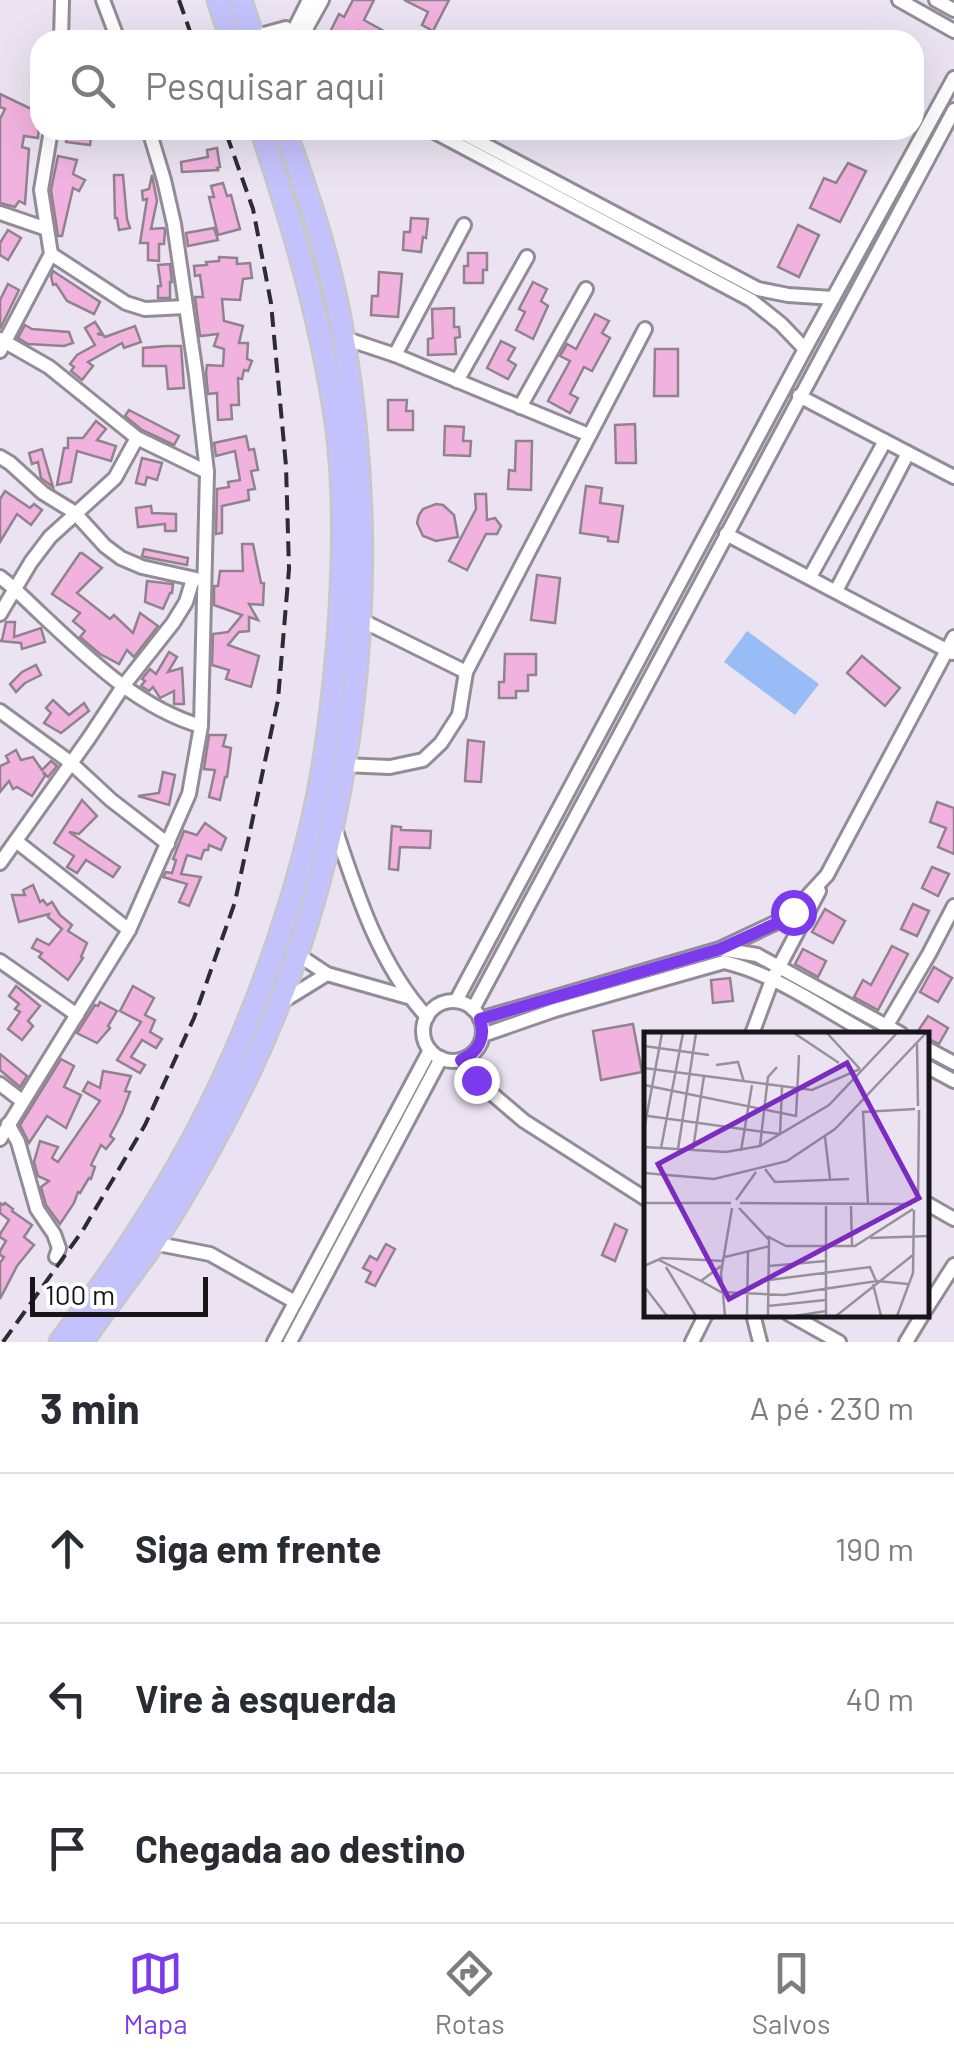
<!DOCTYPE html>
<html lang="pt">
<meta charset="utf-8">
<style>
body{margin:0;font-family:Barlow,sans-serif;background:#f7f7f7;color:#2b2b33}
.scale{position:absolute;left:30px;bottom:25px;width:178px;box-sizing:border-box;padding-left:10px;border:5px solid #18151a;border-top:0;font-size:28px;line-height:35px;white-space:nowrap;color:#18151a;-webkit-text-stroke:8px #fff;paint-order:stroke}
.stop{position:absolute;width:30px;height:30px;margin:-22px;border:8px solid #7c3aed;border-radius:50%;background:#fff}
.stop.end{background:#7c3aed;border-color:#fff;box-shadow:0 2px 10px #0008}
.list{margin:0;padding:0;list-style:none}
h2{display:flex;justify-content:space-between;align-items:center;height:130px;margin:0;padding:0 40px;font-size:42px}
h2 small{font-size:32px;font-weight:400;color:#7c7c81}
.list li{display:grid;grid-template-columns:65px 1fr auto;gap:30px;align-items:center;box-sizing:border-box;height:150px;padding:0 40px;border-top:2px solid #e1e1e2}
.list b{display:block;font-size:38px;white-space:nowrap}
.list em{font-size:32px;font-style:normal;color:#7c7c81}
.icon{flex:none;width:55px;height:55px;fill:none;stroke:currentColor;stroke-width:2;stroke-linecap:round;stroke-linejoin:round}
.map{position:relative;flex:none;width:954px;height:1342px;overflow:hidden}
.search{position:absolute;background:#fff;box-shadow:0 10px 40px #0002;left:30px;right:30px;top:30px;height:110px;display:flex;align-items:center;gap:25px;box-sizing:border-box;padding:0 35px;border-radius:30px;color:#7c7c81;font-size:38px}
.sheet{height:580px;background:#fff}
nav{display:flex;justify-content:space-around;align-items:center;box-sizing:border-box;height:140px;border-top:2px solid #e1e1e2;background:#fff;font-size:28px;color:#7c7c81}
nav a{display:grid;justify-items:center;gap:5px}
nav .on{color:#7c3aed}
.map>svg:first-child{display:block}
.water{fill:#97bcf6}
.building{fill:#f1b2df;stroke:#90838c;stroke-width:2.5}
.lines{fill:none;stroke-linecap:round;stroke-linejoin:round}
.minor-casing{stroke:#938c98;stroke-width:18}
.trunk-casing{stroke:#c8c7c8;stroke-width:25}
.minor{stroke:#fff;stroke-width:12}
.trunk{stroke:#c4c2fc;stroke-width:20}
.rail{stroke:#2e2b31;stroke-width:4;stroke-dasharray:15 8;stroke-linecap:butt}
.route{stroke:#7c3aed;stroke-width:12}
.inset-road{fill:none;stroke:#97919b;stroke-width:2.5}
.view{fill:#7b2cbf;fill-opacity:0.15;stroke:#7b2cbf;stroke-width:5}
.inset-edge{fill:none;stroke:#18151a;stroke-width:5}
</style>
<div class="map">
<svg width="954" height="1342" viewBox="0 0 954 1342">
<rect width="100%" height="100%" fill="#ebe3f1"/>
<polygon class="water" points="747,631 819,684 795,715 724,662"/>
<g class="building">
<polygon points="353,0 374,0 364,20 400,40 378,40 359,31 354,40 326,40 339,14 344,17"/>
<polygon points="404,0 449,0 433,31 422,25 428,12"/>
<polygon points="0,94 40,113 38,138 24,136 22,147 29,149 25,204 19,201 15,207 0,203 0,119 5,109 0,107"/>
<polygon points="68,130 92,130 90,145 66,142"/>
<polygon points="217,148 220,167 217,168 218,170 182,172 181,162 208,157 207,150"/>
<polygon points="58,156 77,160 73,174 85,180 79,191 73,188 62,236 58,236 51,190"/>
<polygon points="848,163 866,171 840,222 810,208 824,178 836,183"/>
<polygon points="114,175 123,175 127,219 130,228 119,230 117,218 115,218"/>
<polygon points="152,175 157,201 151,229 164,228 165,230 164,244 159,244 159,261 148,260 148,243 140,243 147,199 143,200 142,191 149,189"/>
<polygon points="223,183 227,196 231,195 240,229 218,235 209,197 214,197 211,186"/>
<polygon points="411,218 428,219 426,238 423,237 421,252 403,250 404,232 410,232"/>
<polygon points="798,225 819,235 799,277 778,267"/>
<polygon points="214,228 218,240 188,246 186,233"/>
<polygon points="8,230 21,238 8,260 0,255 0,243"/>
<polygon points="468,253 487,253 487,270 483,270 483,283 464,283 464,266 468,266"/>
<polygon points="219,257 237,258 237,264 250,263 252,278 243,279 240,300 222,299 224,321 243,326 239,343 248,343 247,359 252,361 248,371 244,370 242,379 238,378 239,405 231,405 232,419 218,420 217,393 208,394 206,373 207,365 223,366 224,349 214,346 218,334 200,336 195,297 203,297 200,275 195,276 194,266 207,265 206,262 219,261"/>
<polygon points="170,264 172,282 170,282 170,298 158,298 158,286 161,286 158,265"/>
<polygon points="53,271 100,302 94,314 67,301 56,284 53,285 51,276"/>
<polygon points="379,272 402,274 398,317 371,315 372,296 378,296"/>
<polygon points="533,282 547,289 541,301 548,306 533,339 516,330 525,312 519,309"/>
<polygon points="8,284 19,290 0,329 0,300"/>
<polygon points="454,308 454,327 459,327 460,337 455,338 456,354 428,355 428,339 433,338 432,309"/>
<polygon points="595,314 609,321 602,333 610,338 592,371 584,367 570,394 578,398 570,413 548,401 570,361 560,356 567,344 576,349"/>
<polygon points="95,322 102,333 97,334 103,335 105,337 135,326 141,342 124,348 122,343 88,362 93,366 82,380 71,371 74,367 70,364 77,355 95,345 85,328"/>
<polygon points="25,325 32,329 69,332 73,343 64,346 28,344 18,338"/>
<polygon points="501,341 515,348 508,360 516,365 508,379 487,368"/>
<polygon points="166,346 181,346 184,388 168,389 166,366 143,366 143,348"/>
<polygon points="655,349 678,349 678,396 654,396"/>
<polygon points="388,400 407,400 406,411 413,411 413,430 388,430"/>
<polygon points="129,410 179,436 174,445 142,430 125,416"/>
<polygon points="96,421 106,429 97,440 116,446 111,461 77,451 71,482 57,485 64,448 68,448 68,438 83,438"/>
<polygon points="635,424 636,463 616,463 615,425"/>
<polygon points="445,426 464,427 463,441 471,441 470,456 444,455"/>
<polygon points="246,436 249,450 254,449 258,470 251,471 255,489 248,490 249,500 222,506 222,533 216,534 217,489 229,487 228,482 240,480 235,451 216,456 214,443"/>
<polygon points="516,441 532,441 531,490 508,489 509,470 515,471"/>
<polygon points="42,449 44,456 53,487 41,478 38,462 32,464 29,453"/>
<polygon points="142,458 162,463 157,480 147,477 145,485 136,483"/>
<polygon points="586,486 602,488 600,503 623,506 618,542 608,541 608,537 580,533"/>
<polygon points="5,491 30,508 34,504 42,510 31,525 17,514 0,542 0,499"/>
<polygon points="475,494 486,494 487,520 495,518 501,526 497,534 486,534 467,570 449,561 476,509"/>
<polygon points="436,504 443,505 454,515 458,537 436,541 423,536 417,523 419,515 423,509"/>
<polygon points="151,506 152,513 176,514 176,531 165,531 165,524 138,527 136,508"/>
<polygon points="242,544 253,544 261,583 264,583 263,605 249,604 258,620 249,617 249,631 239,632 228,645 259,656 251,687 226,679 229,670 212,665 213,634 228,632 242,615 214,605 214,586 218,586 220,571 243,571"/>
<polygon points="144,549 188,558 187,565 145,557 142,556"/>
<polygon points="80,553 82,553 102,568 77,593 110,619 114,615 133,633 140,613 158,626 134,657 127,650 119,664 100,654 80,637 85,631 73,621 80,613 52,594"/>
<polygon points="537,575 560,578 555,623 531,620"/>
<polygon points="147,581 173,584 172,593 170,593 163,609 145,602"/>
<polygon points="6,622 15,622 14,637 41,628 45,642 22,649 21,643 0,641 2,640"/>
<polygon points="169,652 177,657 168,672 182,668 184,704 174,704 174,691 160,698 153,687 149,691 141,686 145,681 142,679 150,669 156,674"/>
<polygon points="505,654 536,654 536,675 528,675 528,691 516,691 516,698 499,698 499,682 504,682"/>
<polygon points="862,656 900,688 885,706 847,673"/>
<polygon points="36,665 41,675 25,683 16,692 10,684 22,672"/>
<polygon points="53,700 69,715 84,703 89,711 61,733 44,723 51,713 46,708"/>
<polygon points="209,735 226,735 223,746 231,748 227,777 225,777 220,800 209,797 215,770 204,769"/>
<polygon points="468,740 484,742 481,782 465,781"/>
<polygon points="16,750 21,760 33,757 42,770 51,761 57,766 48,777 43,772 45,776 32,796 17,787 13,789 9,781 0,792 0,766 9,762 6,756"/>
<polygon points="163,772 175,775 169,805 138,796 159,793"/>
<polygon points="82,800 97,816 79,834 69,832 120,867 113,877 86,860 77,873 67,867 74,856 54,843"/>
<polygon points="937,802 954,808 954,854 938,847 946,828 930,822"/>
<polygon points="205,823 226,838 221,850 209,845 208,850 204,850 201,859 187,855 181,874 201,877 189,906 179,902 187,884 163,877 166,872 172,873 176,860 173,859 184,831 197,835"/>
<polygon points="392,826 401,827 401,830 431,831 430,848 400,847 398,870 389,869"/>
<polygon points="932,867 949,874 938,896 922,888"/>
<polygon points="33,885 40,902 43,900 47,905 52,902 60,915 72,925 68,931 87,943 81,957 83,958 68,980 39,957 42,953 32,948 37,939 49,945 62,929 48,917 49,914 19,922 12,895 25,895 23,890"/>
<polygon points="913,904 929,911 917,936 901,929"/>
<polygon points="825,909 845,921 833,943 812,932"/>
<polygon points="892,946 908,954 878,1010 854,997 863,980 871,985"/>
<polygon points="803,949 826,961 818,977 795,964"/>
<polygon points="934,967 952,978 938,1002 920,992"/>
<polygon points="730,978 733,1001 713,1003 711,980"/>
<polygon points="16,986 40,1006 28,1021 33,1026 22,1040 8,1029 20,1012 15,1009 19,1004 9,996"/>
<polygon points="133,986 154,998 145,1015 155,1020 150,1032 162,1039 156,1048 142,1040 131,1057 145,1065 140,1073 117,1060 141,1022 120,1011"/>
<polygon points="100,1002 117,1011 108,1026 110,1028 97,1043 77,1033 95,1005 98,1006"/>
<polygon points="928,1016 948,1028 939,1044 926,1038 926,1034 916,1034"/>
<polygon points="633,1024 642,1072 601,1080 593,1031"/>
<polygon points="0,1054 27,1076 20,1087 0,1070"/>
<polygon points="61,1059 74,1066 64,1087 81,1095 66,1128 47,1116 29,1143 20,1125"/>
<polygon points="103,1071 131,1076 125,1091 130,1092 122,1113 110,1136 114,1139 106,1149 101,1145 91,1165 95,1167 91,1179 89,1178 80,1193 78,1192 74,1203 60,1224 46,1205 41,1187 49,1181 38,1176 34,1162 40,1141 58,1147 52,1158 58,1162 100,1101 83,1091 88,1082 100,1088"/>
<polygon points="0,1203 3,1205 5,1203 13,1209 12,1211 32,1225 24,1237 34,1245 17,1266 0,1299 0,1263 4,1257 0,1255 0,1251 6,1241 0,1237 0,1234 9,1220 0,1213"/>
<polygon points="615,1224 627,1230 615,1261 602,1255"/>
<polygon points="386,1244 395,1249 375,1286 366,1282 371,1272 363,1268 370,1256 377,1260"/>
</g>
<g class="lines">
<defs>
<g id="minor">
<polyline points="103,0 118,40"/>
<polyline points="899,0 954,31"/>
<polyline points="936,0 954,10"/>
<polyline points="253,37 286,28 306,38"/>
<polyline points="61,40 62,0"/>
<polyline points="289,40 309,0"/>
<polyline points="307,40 307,27 322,0"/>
<polyline points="431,130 751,300 781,324 805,349"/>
<polyline points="457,130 758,289 788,295 833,298"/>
<polyline points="0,213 47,229"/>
<polyline points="51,254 126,303 145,309 185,307"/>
<polyline points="344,338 395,355 589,435"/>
<polyline points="0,339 49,367 137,438 207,472"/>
<polyline points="0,351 51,254 41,190 51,130"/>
<polyline points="395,355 464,225"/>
<polyline points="457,381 527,257"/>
<polyline points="799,396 954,477"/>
<polyline points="520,407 586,289"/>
<polyline points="0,457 10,463 43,493 74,512 105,546 121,558 142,567 196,579"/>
<polyline points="726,534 952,653"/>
<path d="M0 577C15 588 27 601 41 614 87 657 138 708 201 726"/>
<polyline points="810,577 885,441"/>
<polyline points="836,591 908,453"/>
<polyline points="0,614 31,562 50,537 115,478 137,438"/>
<polyline points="361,620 466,672"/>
<polyline points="0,711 70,762 111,800 168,844"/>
<polyline points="343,765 390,767 423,760 441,743 459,715 466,672 645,329"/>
<path d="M334 825C356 892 379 965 427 1017"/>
<polyline points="16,841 129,930"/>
<polyline points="0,863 89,738 124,685 173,623 186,602 193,579"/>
<polyline points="722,948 775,923 793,912 827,875 954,637"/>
<polyline points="297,954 327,974 408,997"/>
<polyline points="0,961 77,1015"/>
<polyline points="456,1001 805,349 954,78"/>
<circle cx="453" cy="1031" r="30"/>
<polyline points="280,1003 327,974"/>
<polyline points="473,1009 954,110"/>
<polyline points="480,1019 720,949 757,955 901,1034"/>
<polyline points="886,1027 929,954 954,906"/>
<polyline points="752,1034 772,980 819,891"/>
<path d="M483 1035 555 1010 724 962C776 974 823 1009 869 1034"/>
<polyline points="926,1048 954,1063"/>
<polyline points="461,1060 476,1080 524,1121 646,1199"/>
<polyline points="926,1066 954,1081"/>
<polyline points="0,1084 22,1101"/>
<polyline points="8,1124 18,1142 37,1209 54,1234 59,1248 56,1257"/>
<polyline points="0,1139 129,930 189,794 201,726 207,472 196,375 174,224 164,180 149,130"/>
<polyline points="926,1203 954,1219"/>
<polyline points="153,1243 210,1254 295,1302"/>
<polyline points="926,1309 954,1265"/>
<polyline points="753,1314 760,1342"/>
<polyline points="789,1314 839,1342"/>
<polyline points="274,1342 430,1050"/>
<polyline points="290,1342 441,1058"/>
<polyline points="692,1342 706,1314"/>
<polyline points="906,1342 923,1314"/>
</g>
<g id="trunk">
<polyline points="218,0 231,40"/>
<polyline points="241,0 254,40"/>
<path d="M60 1342C116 1268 169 1189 210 1106 258 1009 302 884 321 777 330 727 335 677 339 627 343 562 345 495 337 430 323 328 294 228 261 130"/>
<path d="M82 1342C105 1309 130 1277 153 1244 187 1192 218 1136 246 1079 355 853 385 588 344 341 333 269 310 198 285 130"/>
</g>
</defs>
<use href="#minor" class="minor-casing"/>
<use href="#trunk" class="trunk-casing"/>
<use href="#minor" class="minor"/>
<use href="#trunk" class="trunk"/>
<g class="rail">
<polyline points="179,0 193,40"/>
<polyline points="3,1342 83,1230 145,1125 194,1018 235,902 278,700 289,569 286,466 271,303 253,209 225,130"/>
</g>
</g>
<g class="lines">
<path class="route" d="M476 1080 461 1060C479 1052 486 1037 480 1019L720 949 775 924 793 912"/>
</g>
<g transform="translate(644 1032)">
<rect width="285" height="285" fill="#ebe3f1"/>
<path class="inset-road" d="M150 1 195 31M183 1 216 37M273 12 274 74M0 14 65 23M72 33 94 30 100 50M0 36 168 58 216 37M0 53 152 84M4 84 135 102M152 85 155 23M0 98 18 1M136 103 138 55M181 105 186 147M116 114 124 45 133 35M0 115 82 120 116 114 185 73 253 1M17 116 39 1M34 117 52 1M49 117 60 44M97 119 108 53M121 137 131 150 205 147M0 141 70 147 143 129 191 97 282 1M92 168 112 140M274 169 275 78M0 171H87M96 171 268 172M224 172 219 80 271 77M207 174 208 214M95 176 125 208 124 284M123 204 142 214H211L269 177M226 206 285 204M81 225 126 214M15 228 57 249 77 234M0 234 18 226 80 229M125 234 182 229M22 235 52 284M125 248 226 235 232 249M57 249 77 260 140 263 233 249M233 249 264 252M229 252 237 284M0 254 23 284M124 274 182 268M81 284 77 241 88 176M103 284 104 218M151 284 182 279M182 284V174M192 284 269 223M253 284 269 241 270 178"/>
<path class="view" d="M203 31 275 166 85 267 14 132Z"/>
<rect width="285" height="285" class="inset-edge"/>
</g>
</svg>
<div class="scale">100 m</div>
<div class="stop" style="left:793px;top:912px"></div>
<div class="stop end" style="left:476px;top:1080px"></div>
<div class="search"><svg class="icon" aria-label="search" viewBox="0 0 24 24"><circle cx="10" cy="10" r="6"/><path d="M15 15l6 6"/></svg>Pesquisar aqui</div>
</div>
<section class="sheet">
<h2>3 min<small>A pé · 230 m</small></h2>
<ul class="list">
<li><svg class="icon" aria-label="ahead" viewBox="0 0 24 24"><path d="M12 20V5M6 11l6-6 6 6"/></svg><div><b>Siga em frente</b></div><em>190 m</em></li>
<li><svg class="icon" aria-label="left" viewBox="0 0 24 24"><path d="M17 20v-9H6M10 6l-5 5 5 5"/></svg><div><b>Vire à esquerda</b></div><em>40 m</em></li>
<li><svg class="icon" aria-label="arrive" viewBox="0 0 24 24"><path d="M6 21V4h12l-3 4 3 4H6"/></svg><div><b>Chegada ao destino</b></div></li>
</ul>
</section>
<nav>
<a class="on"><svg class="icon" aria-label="map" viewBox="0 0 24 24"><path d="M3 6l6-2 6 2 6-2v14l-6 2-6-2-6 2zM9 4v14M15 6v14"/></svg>Mapa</a>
<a><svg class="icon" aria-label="directions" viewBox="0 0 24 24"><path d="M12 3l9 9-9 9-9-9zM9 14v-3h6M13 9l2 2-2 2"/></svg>Rotas</a>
<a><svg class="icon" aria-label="saved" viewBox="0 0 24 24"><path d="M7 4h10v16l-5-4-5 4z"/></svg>Salvos</a>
</nav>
